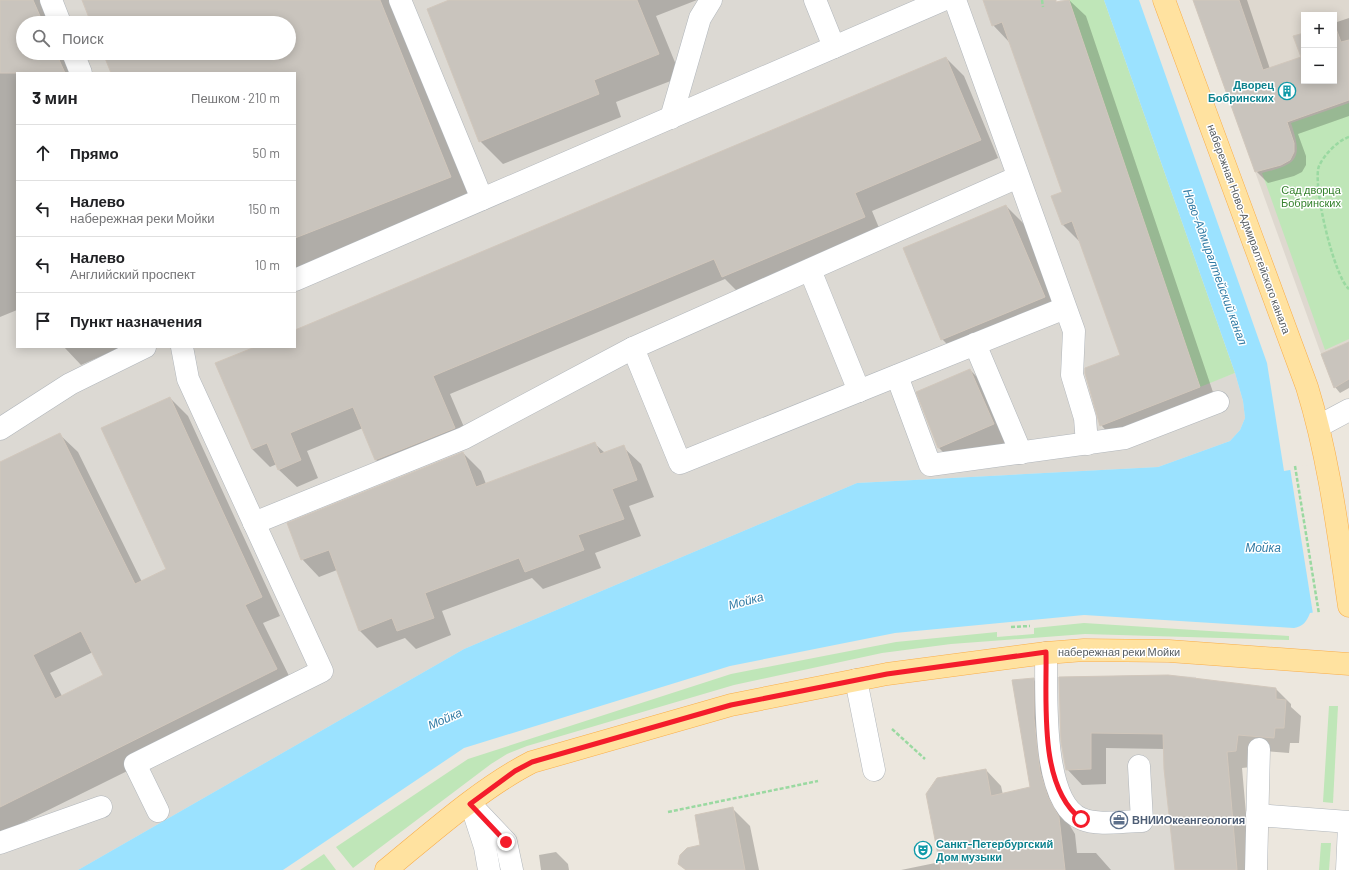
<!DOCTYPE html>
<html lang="ru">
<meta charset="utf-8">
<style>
body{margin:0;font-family:Barlow,sans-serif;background:#f2f2f2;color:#202124}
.controls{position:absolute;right:12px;top:12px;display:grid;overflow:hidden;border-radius:0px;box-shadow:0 2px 10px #0003}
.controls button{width:36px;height:36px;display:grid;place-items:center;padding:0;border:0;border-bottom:1px solid #e0e0e0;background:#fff;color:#202124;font:20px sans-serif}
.stop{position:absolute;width:12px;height:12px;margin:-9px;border:3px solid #f41c2b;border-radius:50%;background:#fff}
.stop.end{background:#f41c2b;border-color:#fff;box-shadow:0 1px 4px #0008}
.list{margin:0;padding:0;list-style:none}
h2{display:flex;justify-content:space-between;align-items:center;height:52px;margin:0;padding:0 16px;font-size:17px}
h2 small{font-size:13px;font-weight:400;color:#757577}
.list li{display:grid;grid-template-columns:26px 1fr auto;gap:12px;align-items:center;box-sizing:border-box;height:56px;padding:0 16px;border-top:1px solid #e0e0e0}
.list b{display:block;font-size:15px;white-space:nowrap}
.list p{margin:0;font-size:13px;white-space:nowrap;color:#757577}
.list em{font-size:13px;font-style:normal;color:#757577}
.icon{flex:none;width:22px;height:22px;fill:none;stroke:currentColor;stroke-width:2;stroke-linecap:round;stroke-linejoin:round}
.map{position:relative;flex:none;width:1349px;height:870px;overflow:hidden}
.search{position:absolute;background:#fff;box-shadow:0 2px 10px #0003;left:16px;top:16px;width:280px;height:44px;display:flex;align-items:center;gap:10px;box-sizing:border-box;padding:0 14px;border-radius:22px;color:#757577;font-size:15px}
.panel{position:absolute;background:#fff;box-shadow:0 2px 10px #0003;left:16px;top:72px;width:280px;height:276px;border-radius:0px}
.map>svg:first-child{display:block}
.industrial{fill:#dcd9d3;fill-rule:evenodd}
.education{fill:#ded8cf;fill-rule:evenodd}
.green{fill:#bfe6b8}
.water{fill:#9be2ff}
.pier{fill:#ece7de}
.shadow{fill:#0003;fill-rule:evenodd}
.building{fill:#c9c4bd;stroke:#d1c7bc;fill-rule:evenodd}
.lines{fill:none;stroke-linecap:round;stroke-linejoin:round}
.minor-casing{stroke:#b1b6bb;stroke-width:23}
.major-casing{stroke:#faae49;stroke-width:23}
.path{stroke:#9ad9a1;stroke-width:2.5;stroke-dasharray:4 2;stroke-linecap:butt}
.minor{stroke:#fff;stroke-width:22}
.major{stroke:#ffe2a0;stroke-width:22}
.route{stroke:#f41c2b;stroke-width:5}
.labels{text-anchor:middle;stroke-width:3;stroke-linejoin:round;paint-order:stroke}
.culture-label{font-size:11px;font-weight:bold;fill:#0d838f;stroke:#fff;text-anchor:end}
.park-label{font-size:11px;fill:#36822e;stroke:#fff}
.street-label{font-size:11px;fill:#575d61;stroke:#fff}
.service-label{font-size:11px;font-weight:bold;fill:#4e5e75;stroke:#fff;text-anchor:start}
.water-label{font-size:12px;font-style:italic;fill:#2f7aa4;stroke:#fff}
</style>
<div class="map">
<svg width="1349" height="870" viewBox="0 0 1349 870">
<rect width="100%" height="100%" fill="#ece7de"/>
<g class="industrial">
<path d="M0 0H1038L1043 7 1061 0H1069L1200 386 1235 373 1243 401 1245 418 1240 430 1230 441 1158 467 857 483 464 649 78 870H0ZM23 23H289V53H23ZM17 73H295V347H17Z"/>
<polygon points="1168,675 1196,677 1197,769 1207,870 1045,870 1012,680 1057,677"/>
</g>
<path class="education" d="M1193 0H1349V379L1321 354ZM1304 15H1334V81H1304Z"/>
<g class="green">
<polygon points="1069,0 1104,0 1235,373 1200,387"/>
<path d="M1349 103V339L1325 350 1262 173C1298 164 1303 159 1291 123Z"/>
<polygon points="1084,623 1289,636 1289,640 1085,634 951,644 882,653 734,685 527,746 507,754 491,764 353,868 336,847 468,759 731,674 896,642 997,632 997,637 1034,634 1034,628"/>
<polygon points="1329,706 1338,706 1333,803 1323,802"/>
<polygon points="1321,843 1331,843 1329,870 1319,870"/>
<polygon points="324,854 336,870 300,870"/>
</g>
<path class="water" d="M1104 0H1139L1267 363 1284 471 1349 460V607L1310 613C1306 623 1303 626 1294 628L1084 615 895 633 730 666 464 748 283 870H78L464 649 857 483 1158 467 1230 441 1240 430 1245 418 1243 401 1235 373Z"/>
<polygon class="pier" points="1349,458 1349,609 1313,614 1290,468"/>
<g class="shadow">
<polygon points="0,0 45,0 55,23 23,23 23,53 68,53 77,73 17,73 17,310 0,317"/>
<polygon points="83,0 401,0 473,200 295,270 295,73 112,73 104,53 289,53 289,23 93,23"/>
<polygon points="452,0 697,0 656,16 681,77 616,102 621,117 503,164 480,141"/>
<polygon points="984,0 1049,0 1050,5 1069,0 1086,16 1217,404 1118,443 1101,425 1121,356 1080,242 1063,225 1053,197 1064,193 1010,43 993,25"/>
<polygon points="1194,0 1247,0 1270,69 1302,57 1304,34 1304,81 1334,81 1334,23 1349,18 1349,116 1298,134 1306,156 1306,165 1302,172 1294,176 1268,183 1256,171"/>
<polygon points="946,58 964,76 998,158 872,211 882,235 740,294 725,279 450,394 472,446 394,478 376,460 363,428 307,451 318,478 297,487 279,470 277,464 270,467 252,449 217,364 257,347 295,347 295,331"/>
<polygon points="1006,206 1024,224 1062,315 960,357 942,339"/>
<polygon points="1349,343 1349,388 1340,393 1335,387"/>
<polygon points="64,347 122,347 81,365"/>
<polygon points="970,370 988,388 1011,442 956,465 939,448 918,393"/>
<path d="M170 398 188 416 280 616 263 623 295 688 0 834V464L59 434 78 452 142 582 167 570ZM93 652 104 676 62 696 50 673Z"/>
<polygon points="595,444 605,453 623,447 641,464 654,497 629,506 641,536 595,553 601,568 543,589 532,578 442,611 451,635 416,649 405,638 377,648 359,630 337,570 319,577 302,559 463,453 481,471 486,484"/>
<polygon points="1060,678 1276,689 1291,704 1291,707 1301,716 1299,743 1290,743 1289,753 1253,750 1251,767 1242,768 1251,870 1176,870 1165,749 1106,748 1106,784 1082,785 1067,769"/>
<polygon points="1033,679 1049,695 1063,814 1075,834 1077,853 1096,853 1111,870 901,870 940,862 986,770 1001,786 1003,795 1031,788"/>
<polygon points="732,808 750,826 759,870 686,870 679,864 701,846"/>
<polygon points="556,852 568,864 569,870 541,870 539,855"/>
</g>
<g class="building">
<polygon points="0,0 33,0 43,23 23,23 23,53 56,53 65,73 0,73"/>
<polygon points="82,0 380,0 451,177 295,238 295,73 111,73 103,53 289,53 289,23 91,23"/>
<polygon points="449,0 637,0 659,54 594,80 599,94 479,142 427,9"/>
<polygon points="983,0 1056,0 1056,2 1069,0 1200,387 1100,426 1085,373 1085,368 1120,355 1072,221 1062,225 1051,196 1062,192 1002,22 992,26"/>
<polygon points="1193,0 1239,0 1263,70 1301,57 1293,36 1304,33 1304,81 1334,81 1334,23 1341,42 1349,40 1349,100 1287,122 1294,143 1294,152 1290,160 1281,165 1255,172"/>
<polygon points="946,57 981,140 855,193 865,217 722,277 714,259 433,376 455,428 375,460 353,407 290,433 301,460 278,470 267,443 252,449 215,363 255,347 295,347 295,330"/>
<polygon points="1006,205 1045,297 941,340 903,248"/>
<polygon points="1349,342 1349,379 1334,388 1321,354"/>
<polygon points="970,369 994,424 938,448 916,392"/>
<path d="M170 397 262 597 245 605 277 669 0 807V462L60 433 135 584 166 569 101 428ZM81 631 103 675 55 699 33 655Z"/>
<polygon points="595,442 600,454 624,445 637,480 612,489 624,519 578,535 584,550 525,572 519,558 425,593 434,618 397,631 392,618 359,631 329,550 301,560 287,523 463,452 476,487"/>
<polygon points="1168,675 1276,688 1276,699 1286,700 1284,728 1275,728 1274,738 1238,735 1236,751 1227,752 1237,870 1175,870 1164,769 1163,734 1091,733 1091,769 1066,770 1061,742 1059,677"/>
<polygon points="1034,678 1034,718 1040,771 1048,797 1059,817 1065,870 941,870 926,794 937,778 986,769 991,796 1030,787 1012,680"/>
<polygon points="733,807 745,870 686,870 678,864 680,855 687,848 700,845 695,815"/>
</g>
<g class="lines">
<defs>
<g id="minor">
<polyline points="51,0 60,23"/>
<polyline points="400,0 482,199"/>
<polyline points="815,0 834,47"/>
<polyline points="955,0 1074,331 1072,375 1085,418 1087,444"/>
<polyline points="73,53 81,73"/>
<polyline points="671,118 700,18 711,0"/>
<polyline points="810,270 859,391"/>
<polyline points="295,280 943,0"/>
<polyline points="975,344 1021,453"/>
<polyline points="633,348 680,463 1065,308"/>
<polyline points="897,376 930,465 1125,438 1218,402"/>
<polyline points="1319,426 1349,410"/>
<polyline points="0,429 70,384 145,347"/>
<polyline points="254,523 464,438 633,348 1018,177"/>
<path d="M1046 653C1047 689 1040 803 1082 819 1099 826 1124 821 1142 821L1139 766"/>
<polyline points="856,680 874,770"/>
<polyline points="470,804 506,842 512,870"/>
<polyline points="473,810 485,847 489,870"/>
<polyline points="158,811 135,764 322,671 188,379 182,347"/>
<polyline points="1257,815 1349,822"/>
<polyline points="0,843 101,807"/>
<polyline points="1256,870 1259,749"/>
<polyline points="1347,870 1349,826"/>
</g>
<g id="major">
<path d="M1164 0 1307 387C1329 458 1338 532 1349 606"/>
<path d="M386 870C430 834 481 788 532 762L731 705 887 674 1046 653 1084 650 1169 651 1349 664"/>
</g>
</defs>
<use href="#minor" class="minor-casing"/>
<use href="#major" class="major-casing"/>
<g class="path">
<polyline points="1042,0 1043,7"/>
<path d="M1349 137C1337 141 1324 155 1319 166 1312 184 1334 277 1349 289"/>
<polyline points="1295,466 1319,614"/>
<polyline points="1011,627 1030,626"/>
<polyline points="892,729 925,759"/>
<polyline points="668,812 818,781"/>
</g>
<use href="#minor" class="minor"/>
<use href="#major" class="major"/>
</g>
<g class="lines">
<path class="route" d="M506 842 470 804 515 771 532 762 731 705 887 674 1046 652C1047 702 1038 786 1081 819"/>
</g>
<defs>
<symbol id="building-ring" viewBox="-11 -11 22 22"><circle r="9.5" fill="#fff" stroke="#0f9aa8" stroke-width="1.5"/><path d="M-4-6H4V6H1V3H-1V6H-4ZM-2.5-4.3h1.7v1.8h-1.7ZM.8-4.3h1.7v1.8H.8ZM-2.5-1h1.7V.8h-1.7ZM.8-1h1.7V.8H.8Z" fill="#0f9aa8"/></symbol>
<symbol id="office-ring" viewBox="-11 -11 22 22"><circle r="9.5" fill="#fff" stroke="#5c6f8a" stroke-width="1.5"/><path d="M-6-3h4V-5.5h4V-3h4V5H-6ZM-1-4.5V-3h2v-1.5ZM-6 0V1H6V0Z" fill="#5c6f8a"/></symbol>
<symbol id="theatre-ring" viewBox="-11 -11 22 22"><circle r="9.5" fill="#fff" stroke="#0f9aa8" stroke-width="1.5"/><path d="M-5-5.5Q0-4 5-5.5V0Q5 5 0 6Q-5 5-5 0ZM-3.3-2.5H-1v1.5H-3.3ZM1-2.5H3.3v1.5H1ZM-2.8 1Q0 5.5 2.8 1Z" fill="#0f9aa8"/></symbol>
</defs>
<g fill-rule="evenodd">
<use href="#building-ring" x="1277" y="81" width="20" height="20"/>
<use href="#office-ring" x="1109" y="810" width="20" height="20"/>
<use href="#theatre-ring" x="913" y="840" width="20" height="20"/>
</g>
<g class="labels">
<g class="culture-label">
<text x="1274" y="89">Дворец<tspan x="1274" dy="13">Бобринских</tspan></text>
<text x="936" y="848" text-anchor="start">Санкт-Петербургский<tspan x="936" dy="13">Дом музыки</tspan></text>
</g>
<g class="park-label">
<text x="1311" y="194">Сад дворца<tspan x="1311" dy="13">Бобринских</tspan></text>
</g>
<g class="street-label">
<text transform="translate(1249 229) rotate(70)" y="4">набережная Ново-Адмиралтейского канала</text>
<text x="1119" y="656">набережная реки Мойки</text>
</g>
<g class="service-label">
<text x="1132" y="824">ВНИИОкеангеология</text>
</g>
<g class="water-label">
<text transform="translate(1215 267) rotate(70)" y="4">Ново-Адмиралтейский канал</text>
<text x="1263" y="552">Мойка</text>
<text transform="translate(746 601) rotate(-15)" y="4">Мойка</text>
<text transform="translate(445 719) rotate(-23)" y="4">Мойка</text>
</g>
</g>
</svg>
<div class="controls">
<button>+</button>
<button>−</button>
</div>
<div class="stop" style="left:1081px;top:819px"></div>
<div class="stop end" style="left:506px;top:842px"></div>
<div class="search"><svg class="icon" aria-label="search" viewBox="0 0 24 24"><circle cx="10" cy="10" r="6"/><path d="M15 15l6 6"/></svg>Поиск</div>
<section class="panel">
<h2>3 мин<small>Пешком · 210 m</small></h2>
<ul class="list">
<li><svg class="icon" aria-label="ahead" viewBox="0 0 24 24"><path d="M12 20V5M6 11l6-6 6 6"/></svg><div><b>Прямо</b></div><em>50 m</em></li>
<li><svg class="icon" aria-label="left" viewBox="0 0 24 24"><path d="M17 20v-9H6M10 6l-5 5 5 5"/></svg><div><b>Налево</b><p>набережная реки Мойки</p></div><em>150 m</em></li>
<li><svg class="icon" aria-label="left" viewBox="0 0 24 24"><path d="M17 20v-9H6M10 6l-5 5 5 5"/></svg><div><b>Налево</b><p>Английский проспект</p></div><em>10 m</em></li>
<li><svg class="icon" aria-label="arrive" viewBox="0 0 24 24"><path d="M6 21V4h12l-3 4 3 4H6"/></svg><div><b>Пункт назначения</b></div></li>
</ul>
</section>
</div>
